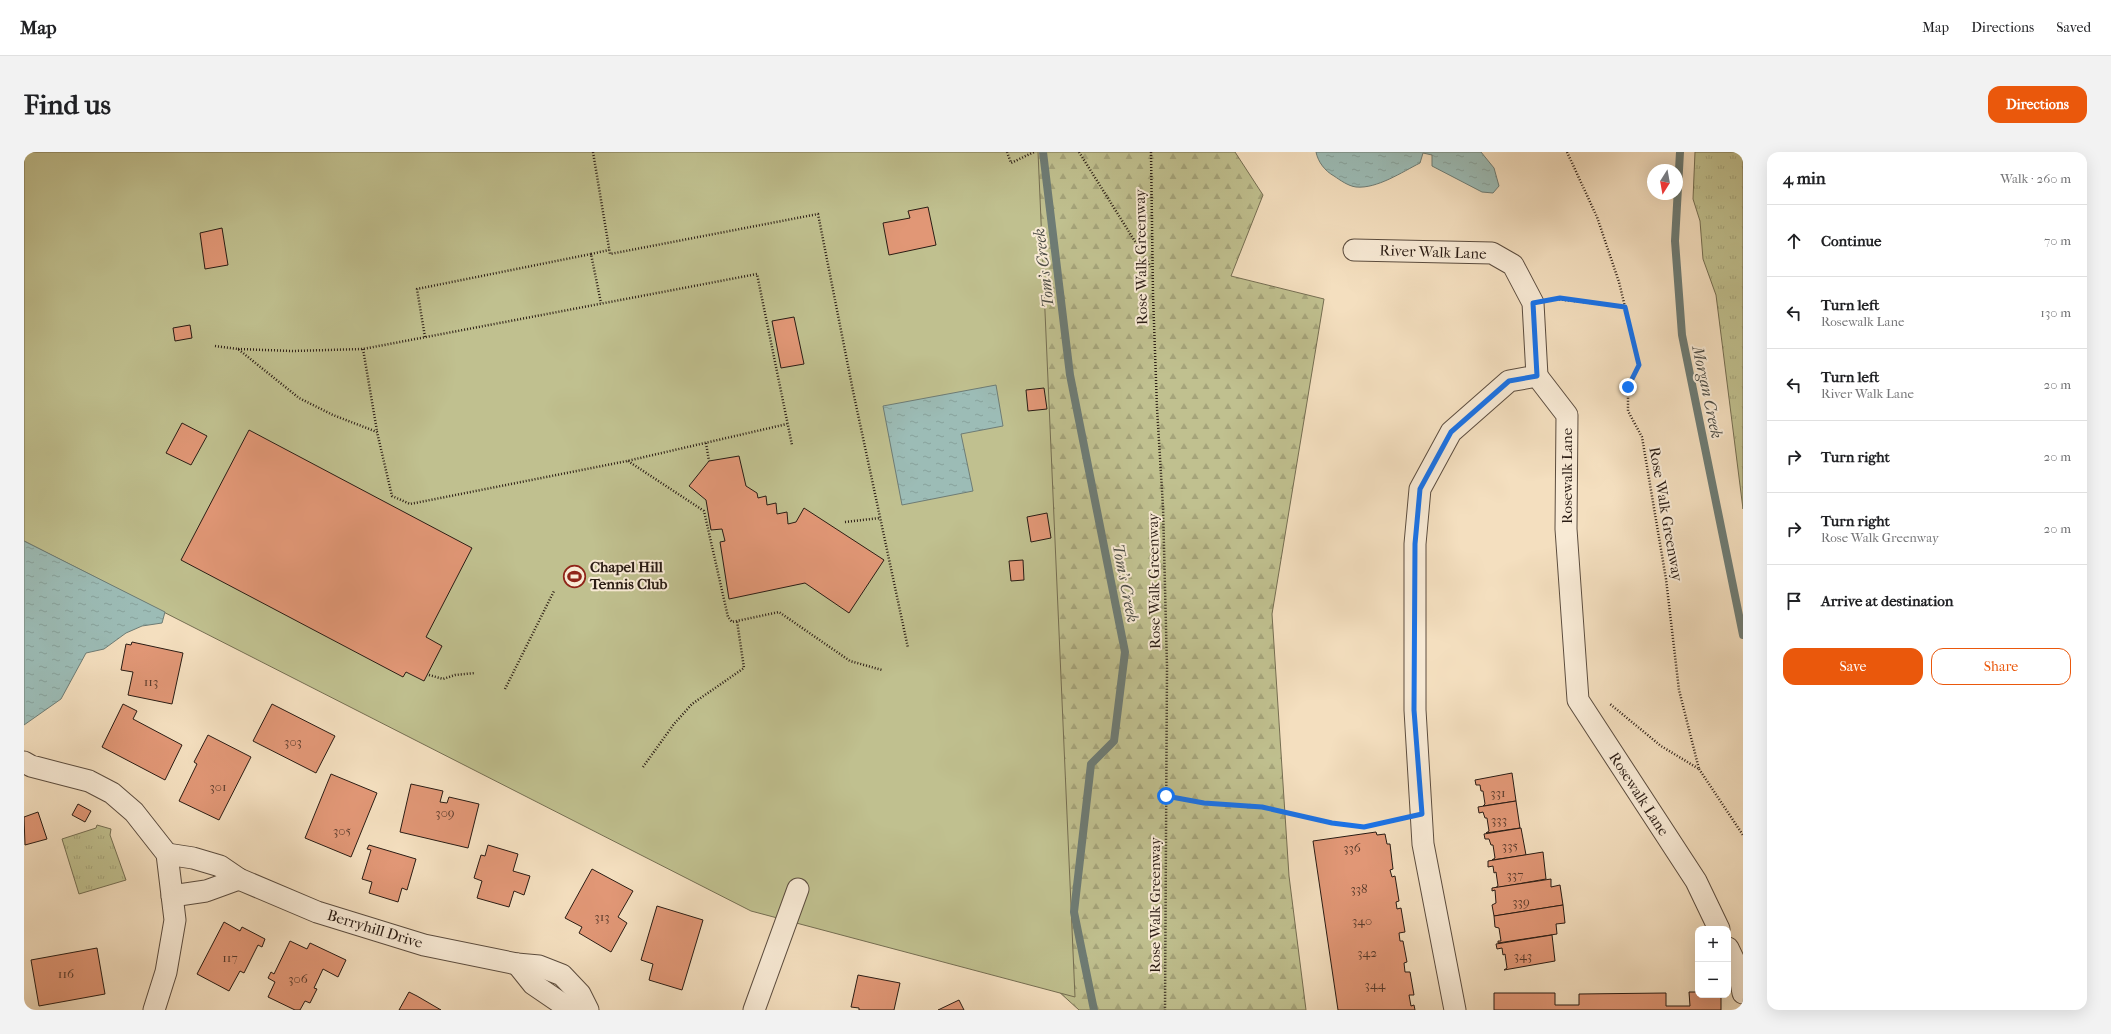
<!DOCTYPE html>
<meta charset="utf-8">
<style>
body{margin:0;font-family:"IM FELL French Canon",serif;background:#f2f2f2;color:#202124}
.controls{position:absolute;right:12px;bottom:12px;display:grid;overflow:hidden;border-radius:8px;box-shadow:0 4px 16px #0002}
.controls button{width:36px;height:36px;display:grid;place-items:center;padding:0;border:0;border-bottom:1px solid #e0e0e0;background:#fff;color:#202124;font:20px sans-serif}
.compass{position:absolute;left:1623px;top:12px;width:36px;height:36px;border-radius:50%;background:#fff;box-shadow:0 4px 16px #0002;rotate:191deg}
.stop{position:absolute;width:12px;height:12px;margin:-9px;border:3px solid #1a73e8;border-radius:50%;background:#fff}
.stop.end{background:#1a73e8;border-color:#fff;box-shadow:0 1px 4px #0008}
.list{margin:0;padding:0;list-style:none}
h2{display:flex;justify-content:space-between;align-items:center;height:52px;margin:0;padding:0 16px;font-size:17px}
h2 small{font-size:13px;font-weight:400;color:#757577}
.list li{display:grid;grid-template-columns:26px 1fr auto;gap:12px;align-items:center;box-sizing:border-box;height:72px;padding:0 16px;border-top:1px solid #e0e0e0}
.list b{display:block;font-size:15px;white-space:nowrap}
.list p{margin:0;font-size:13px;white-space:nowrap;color:#757577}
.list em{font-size:13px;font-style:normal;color:#757577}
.actions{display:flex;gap:8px;padding:12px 16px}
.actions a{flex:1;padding:9px 0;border:1px solid #ea580c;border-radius:12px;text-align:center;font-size:14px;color:#ea580c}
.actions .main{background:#ea580c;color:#fff}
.icon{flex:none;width:22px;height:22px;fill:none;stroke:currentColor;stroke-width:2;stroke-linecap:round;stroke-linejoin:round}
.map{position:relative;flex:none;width:1719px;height:858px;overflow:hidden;border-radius:12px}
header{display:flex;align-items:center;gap:24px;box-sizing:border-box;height:56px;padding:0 20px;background:#fff;border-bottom:1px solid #e0e0e0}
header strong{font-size:19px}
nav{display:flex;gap:22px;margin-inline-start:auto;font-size:14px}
.intro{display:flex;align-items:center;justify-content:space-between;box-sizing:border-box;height:96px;padding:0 24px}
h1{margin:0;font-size:28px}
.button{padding:10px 18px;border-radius:12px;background:#ea580c;color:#fff;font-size:14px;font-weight:700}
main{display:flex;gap:24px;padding:0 24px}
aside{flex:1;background:#fff;border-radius:12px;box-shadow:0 4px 16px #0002}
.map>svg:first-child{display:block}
.forest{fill:url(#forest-firs);stroke:#756e52}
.park{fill:url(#park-tufts);stroke:#756e52}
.pitch{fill:#c0c08f;stroke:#756e52}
.water{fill:url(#water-ripples);stroke:#6e7c75}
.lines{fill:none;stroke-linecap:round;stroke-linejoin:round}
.stream{stroke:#6e7c75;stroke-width:8}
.building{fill:#e19776;stroke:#2a1c14}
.street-casing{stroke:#5c4d3f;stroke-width:23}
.path{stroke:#2a1c14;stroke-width:2.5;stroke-dasharray:1 2;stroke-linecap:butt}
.street{stroke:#f8ead5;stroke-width:21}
.route{stroke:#1a73e8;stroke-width:5}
.labels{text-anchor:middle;stroke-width:4;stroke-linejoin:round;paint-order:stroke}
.number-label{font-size:13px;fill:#583b2c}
.street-label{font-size:15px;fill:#2a1c14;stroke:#f8ead5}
.poi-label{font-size:15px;font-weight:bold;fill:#2a1c14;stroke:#f8ead5;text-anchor:start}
.water-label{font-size:16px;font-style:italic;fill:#4c4c45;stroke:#f8ead5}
</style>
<header>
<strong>Map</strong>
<nav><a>Map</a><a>Directions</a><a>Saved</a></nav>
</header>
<div class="intro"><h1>Find us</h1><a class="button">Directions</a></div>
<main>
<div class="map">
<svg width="1719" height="858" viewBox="0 0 1719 858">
<defs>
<pattern id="forest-firs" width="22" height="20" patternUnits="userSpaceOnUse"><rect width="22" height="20" fill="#c0c08f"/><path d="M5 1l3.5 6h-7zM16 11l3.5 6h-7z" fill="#a5a47a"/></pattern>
<pattern id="park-tufts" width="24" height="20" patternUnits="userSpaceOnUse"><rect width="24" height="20" fill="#c0c08f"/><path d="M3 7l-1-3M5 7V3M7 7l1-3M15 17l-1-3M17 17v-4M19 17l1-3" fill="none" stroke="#a5a47a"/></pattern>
<pattern id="water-ripples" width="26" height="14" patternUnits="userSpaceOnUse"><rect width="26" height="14" fill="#9cbcb6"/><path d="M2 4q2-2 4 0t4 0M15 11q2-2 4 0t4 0" fill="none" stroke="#87a19c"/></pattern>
</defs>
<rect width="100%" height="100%" fill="#f4dfbf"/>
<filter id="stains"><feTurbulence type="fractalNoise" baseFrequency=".005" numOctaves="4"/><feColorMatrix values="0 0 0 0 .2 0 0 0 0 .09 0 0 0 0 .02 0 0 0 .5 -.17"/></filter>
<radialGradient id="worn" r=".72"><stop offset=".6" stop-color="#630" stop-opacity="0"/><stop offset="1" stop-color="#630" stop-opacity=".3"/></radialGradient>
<polygon class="forest" points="970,0 1211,0 1239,43 1207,124 1300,147 1248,462 1265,724 1282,858 1055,858 1001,809"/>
<g class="park">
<polygon points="1671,0 1719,0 1719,357 1692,143 1679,107 1676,69 1669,47"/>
<polygon points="73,673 87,677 86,683 102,728 55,742 38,687 72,676"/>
</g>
<polygon class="pitch" points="0,0 1014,0 1051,845 727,759 0,389"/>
<g class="water">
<path d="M1292 0H1457L1470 16 1475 34 1469 41 1458 40 1408 14V3L1399 1 1396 11C1378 20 1353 37 1332 35 1324 34 1316 28 1310 24 1301 19 1294 10 1292 0Z"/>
<polygon points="972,233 979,274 937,282 949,339 878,353 859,254"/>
<polygon points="0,389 141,460 138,471 118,474 102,481 80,497 62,501 37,547 0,573"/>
</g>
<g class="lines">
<g class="stream">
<polyline points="1019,0 1046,223 1101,500 1090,589 1067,612 1050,760 1070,858"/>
<polyline points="1656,0 1651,89 1658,183 1719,483"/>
</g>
</g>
<g class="building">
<polygon points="904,55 912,93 865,103 859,71 886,66 884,59"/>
<polygon points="198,76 204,113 181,117 176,81"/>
<polygon points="770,165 780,212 757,216 748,169"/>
<polygon points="166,173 168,186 151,189 149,176"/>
<polygon points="1020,236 1023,257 1004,259 1002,238"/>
<polygon points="158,271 183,284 167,313 142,301"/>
<polygon points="225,278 448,396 402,485 418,494 400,529 382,520 379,525 157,408"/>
<polygon points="715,304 722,334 733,341 734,346 742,344 743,353 752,351 753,362 763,360 764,372 772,370 780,356 860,408 825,461 781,431 705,447 696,390 701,389 698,377 687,378 682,348 665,334 685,309"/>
<polygon points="1023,361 1027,386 1007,390 1003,365"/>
<polygon points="999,408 1000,428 987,429 985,409"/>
<polygon points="108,490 159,501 148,552 104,543 109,520 97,518 102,492 107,493"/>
<polygon points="99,552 113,559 109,567 158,593 141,628 78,595"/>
<polygon points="248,552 311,584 292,621 229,589"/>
<polygon points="184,583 227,605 195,668 155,649 173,612 170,610"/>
<polygon points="1488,621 1492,649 1459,654 1461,652 1459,639 1457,639 1456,633 1452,633 1451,628"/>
<polygon points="307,622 353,641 327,705 281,686"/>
<polygon points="387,632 419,639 416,650 423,651 425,645 455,652 444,696 376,680"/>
<polygon points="1492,649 1496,676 1462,681 1465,679 1463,666 1461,666 1459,660 1455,661 1454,655"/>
<polygon points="54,652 67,659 61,670 48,663"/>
<polygon points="14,660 23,687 1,693 0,665"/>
<polygon points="1497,676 1502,703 1468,708 1471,706 1469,693 1467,693 1465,687 1461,687 1460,682"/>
<polygon points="1352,680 1353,683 1361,682 1363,692 1366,692 1369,717 1366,718 1368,725 1371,724 1375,749 1372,750 1373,757 1377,756 1381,780 1375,781 1376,789 1379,789 1383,810 1380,811 1381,820 1386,820 1390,843 1385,843 1387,854 1390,853 1391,858 1314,858 1289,689"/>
<polygon points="345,693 392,707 383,738 378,736 374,750 345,741 348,730 338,727 347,698 343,697"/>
<polygon points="464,693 494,702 489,719 506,724 500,743 490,739 485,755 453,746 458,729 450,726 457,703 461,704"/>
<polygon points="1519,700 1522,727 1471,736 1474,734 1472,720 1470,721 1469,714 1464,715 1464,709"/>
<polygon points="568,717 609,739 594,765 603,771 587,800 555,781 558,775 541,766"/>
<polygon points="1527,727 1527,735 1536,733 1539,753 1470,764 1468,753 1472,751 1471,738 1468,739 1468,736"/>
<polygon points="1539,753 1541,771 1532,772 1533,782 1474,791 1474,789 1477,789 1475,776 1471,775 1470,764"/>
<polygon points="633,754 679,768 658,838 625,828 629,812 617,808"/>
<polygon points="200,770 216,779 218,775 241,787 238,795 234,793 220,821 216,819 205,839 173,822"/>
<polygon points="1528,783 1531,809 1480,818 1483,816 1481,802 1479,803 1478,796 1473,797 1472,792"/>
<polygon points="266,789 283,797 286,791 322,808 314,825 299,817 290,836 293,837 286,851 281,849 276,858 271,858 244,845 251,830 244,826 247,820 250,822"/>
<polygon points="73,796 81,842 15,854 7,808"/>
<polygon points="834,823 876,831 870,858 835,858 835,856 827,855"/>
<polygon points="385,840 393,844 417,858 375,858"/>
<polygon points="1665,840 1674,840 1674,843 1697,843 1697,858 1470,858 1470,841 1531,841 1531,853 1555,853 1555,842 1642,841 1642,854 1666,854"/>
<polygon points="935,848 940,858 914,858"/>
</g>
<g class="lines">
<defs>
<g id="street">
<polyline points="1330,98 1468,101 1489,113 1509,151 1513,224"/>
<polyline points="0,610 7,614 65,629 88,641 110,660 143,702 151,768 142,820 130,858"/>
<polyline points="143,702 169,706 196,714 215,727 293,760 400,793 493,812 515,814 538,823 556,842 564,858"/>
<polyline points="148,744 182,739 215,727"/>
<polyline points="1704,796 1715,819 1719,841"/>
<polyline points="493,812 509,832 547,858"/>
<polyline points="730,858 774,737"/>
<polyline points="1431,858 1399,692 1391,558 1391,392 1396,337 1427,280 1485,229 1513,224 1543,263 1542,377 1554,548 1672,729 1695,777"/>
</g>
</defs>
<use href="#street" class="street-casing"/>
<g class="path">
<polyline points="569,0 586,102 794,62 829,239 884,496"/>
<polyline points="983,0 987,11 1010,0"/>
<polyline points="1055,0 1127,115"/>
<polyline points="1127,0 1129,143 1133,256 1139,355 1143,515 1141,858"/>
<polyline points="1543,0 1573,65 1595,130 1615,213 1604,235 1604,259 1618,285 1642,427 1655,538 1675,617 1637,594 1586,552"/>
<polyline points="567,102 585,98"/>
<polyline points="1532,147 1601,155"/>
<polyline points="401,185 393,137 567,102 577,151"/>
<polyline points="191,194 214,197 275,246 309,263 353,280 368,344 386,352 603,309 763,272"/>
<polyline points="214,197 268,199 339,197 733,122 768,293"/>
<polyline points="339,197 353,279"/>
<polyline points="682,291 685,309"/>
<polyline points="604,309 680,359 704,465 708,470 755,460 826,509 858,518"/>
<polyline points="821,370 856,366"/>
<polyline points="405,523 419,527 431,523 451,521"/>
<polyline points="481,537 530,439"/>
<polyline points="619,615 650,572 668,552 720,516 713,469"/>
<polyline points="1675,617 1719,683"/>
<polyline points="1142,644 1180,651 1238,655 1308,671 1340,675 1374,667"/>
</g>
<use href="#street" class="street"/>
</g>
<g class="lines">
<polyline class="route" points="1142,644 1180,651 1238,655 1308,671 1340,675 1398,662 1390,558 1391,392 1396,337 1427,280 1485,229 1513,224 1509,151 1536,146 1601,155 1615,213 1604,235"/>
</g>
<defs>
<symbol id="stadium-ring" viewBox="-11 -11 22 22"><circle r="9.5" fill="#f8ead5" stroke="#8f2418" stroke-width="1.5"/><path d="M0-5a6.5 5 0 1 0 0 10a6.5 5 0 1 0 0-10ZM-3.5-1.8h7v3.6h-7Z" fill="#8f2418"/></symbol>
</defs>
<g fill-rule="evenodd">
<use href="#stadium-ring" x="538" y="412" width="25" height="25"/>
</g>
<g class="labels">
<g class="number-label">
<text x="127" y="534">113</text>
<text x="269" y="594">303</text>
<text x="194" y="639">301</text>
<text x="1474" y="645">331</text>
<text x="421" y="665">309</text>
<text x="1475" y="672">333</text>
<text x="318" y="683">305</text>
<text x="1486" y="698">335</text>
<text x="1328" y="700">336</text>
<text x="1491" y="727">337</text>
<text x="1335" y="741">338</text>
<text x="1497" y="754">339</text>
<text x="578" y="769">313</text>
<text x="1338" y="773">340</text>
<text x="1343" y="805">342</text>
<text x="1499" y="808">343</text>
<text x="206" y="810">117</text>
<text x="42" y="826">116</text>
<text x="274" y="831">306</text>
<text x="1351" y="837">344</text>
</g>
<g class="street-label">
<text transform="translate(1409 100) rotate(2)" y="5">River Walk Lane</text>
<text transform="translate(1117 105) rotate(-91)" y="5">Rose Walk Greenway</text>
<text transform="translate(1543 324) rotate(-90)" y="5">Rosewalk Lane</text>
<text transform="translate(1642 362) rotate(80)" y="5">Rose Walk Greenway</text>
<text transform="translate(1130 429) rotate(-91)" y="5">Rose Walk Greenway</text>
<text transform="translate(1615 642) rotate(57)" y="5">Rosewalk Lane</text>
<text transform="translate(1131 753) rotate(-90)" y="5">Rose Walk Greenway</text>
<text transform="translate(351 777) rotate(17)" y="5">Berryhill Drive</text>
</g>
<g class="poi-label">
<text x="566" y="420">Chapel Hill<tspan x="566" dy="17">Tennis Club</tspan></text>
</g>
<g class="water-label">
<text transform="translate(1019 116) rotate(-97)" y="6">Tom's Creek</text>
<text transform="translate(1684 240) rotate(78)" y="6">Morgan Creek</text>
<text transform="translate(1102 431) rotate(79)" y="6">Tom's Creek</text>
</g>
</g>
<rect width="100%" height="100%" filter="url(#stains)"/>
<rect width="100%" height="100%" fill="url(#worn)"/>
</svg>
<div class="controls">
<button>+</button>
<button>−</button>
</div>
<svg class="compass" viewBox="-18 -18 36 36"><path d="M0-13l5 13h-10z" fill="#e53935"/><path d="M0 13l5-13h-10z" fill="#757577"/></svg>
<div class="stop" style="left:1142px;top:644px"></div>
<div class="stop end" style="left:1604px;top:235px"></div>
</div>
<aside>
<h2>4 min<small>Walk · 260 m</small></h2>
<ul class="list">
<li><svg class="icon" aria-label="ahead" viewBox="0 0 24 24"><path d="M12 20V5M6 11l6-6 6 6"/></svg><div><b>Continue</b></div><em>70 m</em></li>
<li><svg class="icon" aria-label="left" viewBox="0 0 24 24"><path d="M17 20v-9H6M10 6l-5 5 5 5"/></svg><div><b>Turn left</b><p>Rosewalk Lane</p></div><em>130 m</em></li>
<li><svg class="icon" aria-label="left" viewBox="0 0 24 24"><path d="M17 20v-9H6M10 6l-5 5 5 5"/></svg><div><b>Turn left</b><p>River Walk Lane</p></div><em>20 m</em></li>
<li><svg class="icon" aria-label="right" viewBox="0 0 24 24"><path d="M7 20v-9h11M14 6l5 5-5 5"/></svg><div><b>Turn right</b></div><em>20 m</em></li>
<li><svg class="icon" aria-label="right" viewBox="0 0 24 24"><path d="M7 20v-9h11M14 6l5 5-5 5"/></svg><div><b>Turn right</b><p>Rose Walk Greenway</p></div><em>20 m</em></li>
<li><svg class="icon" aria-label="arrive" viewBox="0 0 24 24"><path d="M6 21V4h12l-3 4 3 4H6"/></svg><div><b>Arrive at destination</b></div></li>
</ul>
<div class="actions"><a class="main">Save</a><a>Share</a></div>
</aside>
</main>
